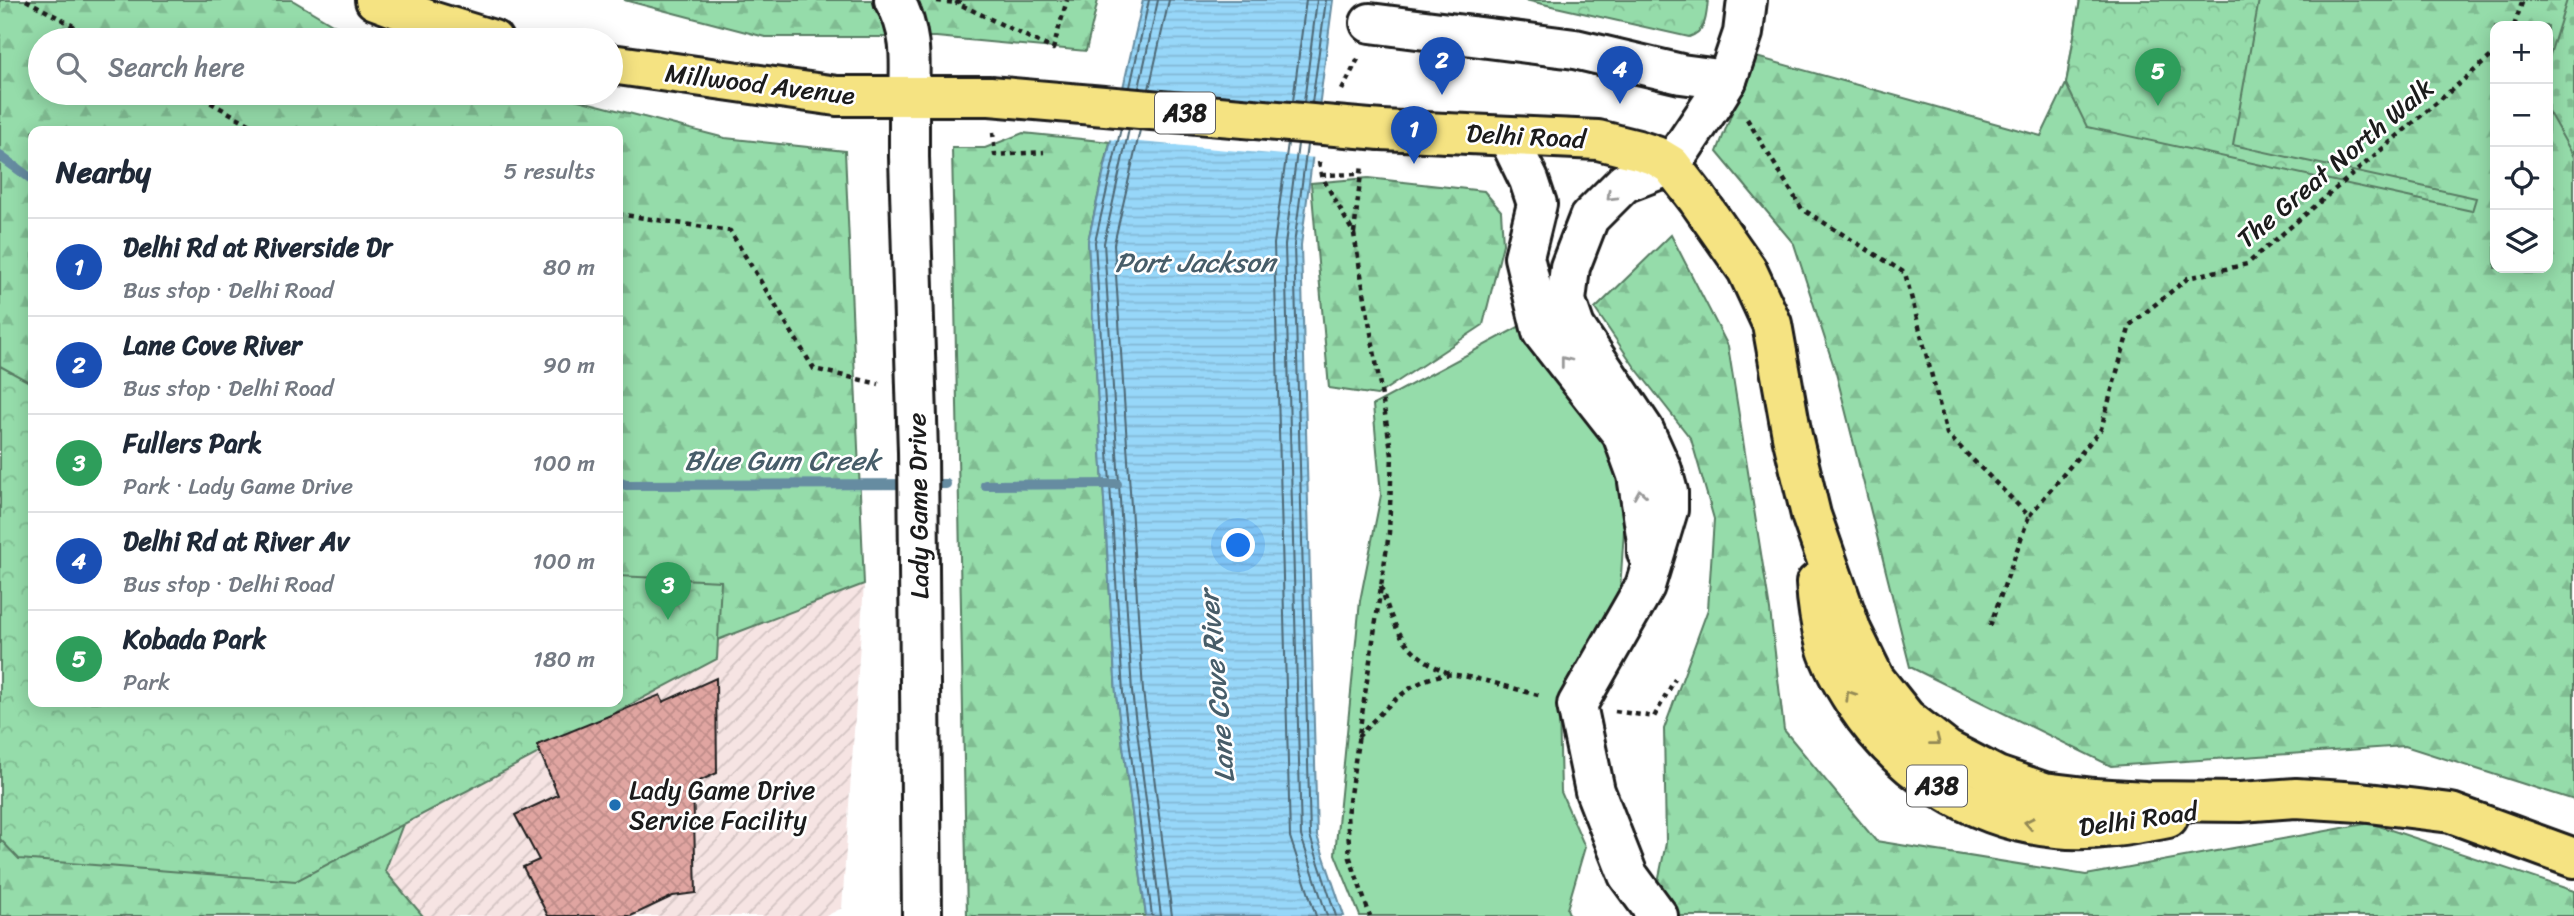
<!DOCTYPE html>
<meta charset="utf-8">
<style>
body{margin:0;font-family:Sriracha,sans-serif;background:#f2f2f3;color:#1f2937}
.controls{position:absolute;right:21px;top:21px;display:grid;overflow:hidden;border-radius:14px;box-shadow:0 4px 18px #0003}
.controls button{width:63px;height:63px;display:grid;place-items:center;padding:0;border:0;border-bottom:2px solid #e0e1e3;background:#fff;color:#1f2937;font:35px sans-serif}
.you{position:absolute;left:1239px;top:546px;width:24px;height:24px;margin:-18px;border:5px solid #fff;border-radius:50%;background:#1a73e8;box-shadow:0 0 0 10px #1a73e833}
.badge{display:grid;place-items:center;width:46px;height:46px;border-radius:50%;background:#1f6fb2;color:#fff;font-size:23px;font-weight:700}
.pin{position:absolute;translate:-50% -58px;filter:drop-shadow(0 2px 4px #0008)}
.pin::after{content:'';position:absolute;top:37px;width:24px;height:21px;background:inherit;clip-path:polygon(0 0,100% 0,50% 100%)}
.list{margin:0;padding:0;list-style:none}
h2{display:flex;justify-content:space-between;align-items:center;height:91px;margin:0;padding:0 28px;font-size:30px}
h2 small{font-size:23px;font-weight:400;color:#747a83}
.list li{display:grid;grid-template-columns:46px 1fr auto;gap:21px;align-items:center;box-sizing:border-box;height:98px;padding:0 28px;border-top:2px solid #e0e1e3}
.list b{display:block;font-size:26px;white-space:nowrap}
.list p{margin:0;font-size:23px;white-space:nowrap;color:#747a83}
.list em{font-size:23px;font-style:normal;color:#747a83}
.icon{flex:none;width:38px;height:38px;fill:none;stroke:currentColor;stroke-width:2;stroke-linecap:round;stroke-linejoin:round}
.map{position:relative;flex:none;width:2574px;height:916px;overflow:hidden}
.search{position:absolute;background:#fff;box-shadow:0 4px 18px #0003;left:28px;top:28px;width:595px;height:77px;display:flex;align-items:center;gap:18px;box-sizing:border-box;padding:0 24px;border-radius:38px;color:#747a83;font-size:26px}
.panel{position:absolute;background:#fff;box-shadow:0 4px 18px #0003;left:28px;top:126px;width:595px;height:581px;border-radius:14px}
.map>svg:first-child{display:block}
.industrial{fill:url(#industrial-furrows)}
.grass{fill:#95dcaa;stroke:#587c63;stroke-width:2}
.forest{fill:url(#forest-firs);stroke:#587c63;stroke-width:2;fill-rule:evenodd}
.cemetery{fill:url(#cemetery-stones);stroke:#587c63;stroke-width:2}
.park{fill:url(#park-crowns);stroke:#587c63;stroke-width:2}
.water{fill:url(#water-rules);stroke:#668ca1;stroke-width:2}
.pier{fill:#fff}
.lines{fill:none;stroke-linecap:round;stroke-linejoin:round}
.shore{stroke:#4d6774;stroke-width:2}
.stream{stroke:#668ca1;stroke-width:10}
.building{fill:url(#building-cross-hatch);stroke:#1c1c1c;stroke-width:2}
.minor-casing{stroke:#1c1c1c;stroke-width:44}
.secondary-casing{stroke:#1c1c1c;stroke-width:44}
.primary-casing{stroke:#1c1c1c;stroke-width:44}
.path{stroke:#1c1c1c;stroke-width:4.5;stroke-dasharray:5 5;stroke-linecap:butt}
.minor{stroke:#fff;stroke-width:38}
.secondary{stroke:#fff;stroke-width:38}
.primary{stroke:#f5e382;stroke-width:38}
.primary-bridge-casing{stroke:#1c1c1c;stroke-width:44;stroke-linecap:butt}
.primary-bridge{stroke:#f5e382;stroke-width:38}
.oneway{stroke:#999}
.oneway2{stroke:#938954}
.poi-dot{fill:#1f6fb2;stroke:#fff;stroke-width:2.5}
.labels{text-anchor:middle;stroke-width:5;stroke-linejoin:round;paint-order:stroke}
.shield{fill:#fff;stroke:#606060;stroke-width:2}
.shield-label{font-size:24px;font-weight:bold;fill:#1c1c1c}
.street-label{font-size:26px;fill:#1c1c1c;stroke:#fff}
.poi-label{font-size:26px;fill:#1c1c1c;stroke:#fff;text-anchor:start}
.water-label{font-size:28px;font-style:italic;fill:#475d69;stroke:#fff}
</style>
<div class="map">
<svg width="2574" height="916" viewBox="0 0 2574 916">
<defs>
<pattern id="industrial-furrows" width="10" height="10" patternUnits="userSpaceOnUse" patternTransform="scale(1.75)"><rect width="10" height="10" fill="#f6e4e3"/><path d="M-1 1l2-2M0 10L10 0M9 11l2-2" fill="none" stroke="#d2c3c2"/></pattern>
<pattern id="forest-firs" width="22" height="20" patternUnits="userSpaceOnUse" patternTransform="scale(1.75)"><rect width="22" height="20" fill="#95dcaa"/><path d="M5 1l3.5 6h-7zM16 11l3.5 6h-7z" fill="#80bc92"/></pattern>
<pattern id="cemetery-stones" width="16" height="16" patternUnits="userSpaceOnUse" patternTransform="scale(1.75)"><rect width="16" height="16" fill="#95dcaa"/><path d="M2 7V4a2 2 0 0 1 4 0v3zM10 15v-3a2 2 0 0 1 4 0v3z" fill="#80bc92"/></pattern>
<pattern id="park-crowns" width="20" height="18" patternUnits="userSpaceOnUse" patternTransform="scale(1.75)"><rect width="20" height="18" fill="#95dcaa"/><path d="M2 6a3 3 0 1 1 6 0M12 15a3 3 0 1 1 6 0" fill="none" stroke="#80bc92"/></pattern>
<pattern id="water-rules" width="6" height="5" patternUnits="userSpaceOnUse" patternTransform="scale(1.75)"><rect width="6" height="5" fill="#97d7f9"/><path d="M0 2.5h6" fill="none" stroke="#82b8d5"/></pattern>
<pattern id="building-cross-hatch" width="8" height="8" patternUnits="userSpaceOnUse" patternTransform="scale(1.75)"><rect width="8" height="8" fill="#e0a5a1"/><path d="M0 0l8 8M0 8l8-8" fill="none" stroke="#c08d8a"/></pattern>
</defs>
<rect width="100%" height="100%" fill="#fff"/>
<filter id="ink" filterUnits="userSpaceOnUse"><feTurbulence type="fractalNoise" baseFrequency=".0143" numOctaves="2"/><feDisplacementMap in="SourceGraphic" scale="14" xChannelSelector="R" yChannelSelector="G"/><feConvolveMatrix kernelMatrix="1 2 1 2 8 2 1 2 1" color-interpolation-filters="sRGB"/></filter>
<g filter="url(#ink)">
<polygon class="industrial" points="864,584 842,908 826,916 423,916 385,871 416,790 618,702 618,678"/>
<polygon class="grass" points="1522,325 1612,448 1621,478 1625,515 1620,590 1559,709 1561,792 1585,847 1567,909 1570,916 1360,916 1335,854 1360,601 1381,495 1373,405"/>
<g class="forest">
<polygon points="0,0 292,0 359,40 40,40 40,93 551,93 725,138 845,151 864,584 618,678 618,131 33,131 33,702 416,790 385,871 423,916 0,916"/>
<polygon points="624,0 1098,0 1086,51 936,37 765,37"/>
<path d="M2080 0H2574V800L2405 746 2111 766 1910 667 1836 373 1794 244 1717 152 1739 94 1749 55 2041 136 2066 84ZM2495 26H2548V268H2495Z"/>
<polygon points="1023,133 1110,142 1088,241 1116,694 1146,916 967,916 952,148 985,148"/>
<polygon points="1368,178 1484,191 1501,211 1503,244 1483,325 1377,395 1329,388 1311,183"/>
<polygon points="1671,235 1728,346 1770,610 1784,730 1876,841 2086,875 2370,823 2574,891 2574,916 1651,916 1666,843 1664,729 1708,609 1714,519 1691,439 1634,366 1595,309"/>
</g>
<polygon class="cemetery" points="2567,0 2574,0 2574,157 2548,111 2548,61"/>
<g class="park">
<path d="M1525 0H1708C1706 16 1707 31 1689 37Z"/>
<polygon points="2080,0 2259,0 2233,145 2476,198 2472,211 2087,127 2066,84"/>
<polygon points="0,366 33,384 33,702 618,702 618,576 721,581 717,659 296,881 19,859 0,839"/>
</g>
<polygon class="water" points="1143,0 1333,0 1301,245 1317,836 1344,916 1146,916 1116,694 1088,241"/>
<polygon class="pier" points="1119,87 1323,106 1316,158 1107,139"/>
<g class="lines">
<g class="shore">
<polyline points="1130,87 1149,0"/>
<polyline points="1139,88 1158,0"/>
<polyline points="1149,89 1169,0"/>
<polyline points="1293,101 1306,0"/>
<polyline points="1304,102 1317,0"/>
<polyline points="1312,103 1326,0"/>
<polyline points="1121,128 1095,242 1123,693 1152,916"/>
<polyline points="1129,129 1104,243 1132,692 1161,916"/>
<polyline points="1140,130 1114,244 1143,691 1172,916"/>
<polyline points="1288,143 1274,244 1290,837 1316,916"/>
<polyline points="1298,144 1285,245 1301,836 1327,916"/>
<polyline points="1307,145 1294,245 1310,836 1336,916"/>
</g>
<g class="stream">
<polyline points="0,156 33,180"/>
<polyline points="618,482 626,485 946,484"/>
<polyline points="985,485 1117,484"/>
</g>
</g>
<polygon class="building" points="716,678 717,773 693,784 696,893 673,896 631,916 548,916 523,867 539,860 515,815 558,795 537,745 660,695 663,702"/>
<g class="lines">
<defs>
<g id="minor">
<path d="M894 0C913 30 910 63 909 97"/>
<polyline points="1370,23 1575,49 1681,74 1727,80"/>
<polyline points="1508,137 1529,180 1537,204 1524,257 1542,332 1622,434 1637,475 1647,542 1647,553"/>
<polyline points="1658,916 1628,875 1595,791 1577,705 1645,586 1668,510 1668,492 1662,470 1644,430 1575,327 1566,301 1570,267 1589,218 1624,183 1671,165 1714,101 1727,80 1743,33 1747,0"/>
</g>
<polyline id="secondary" points="909,97 909,157 918,452 922,916"/>
<g id="primary">
<polyline points="375,0 434,22 493,40"/>
<polyline points="611,64 837,96 990,96"/>
<polyline points="1381,130 1598,140 1638,150 1656,156 1671,165 1698,200 1747,270 1772,324 1792,436 1811,515 1852,632 1875,679 1906,718 1947,750 1997,776 2044,792 2094,798 2145,801 2241,802 2296,798 2360,802 2451,813 2574,858"/>
<path d="M1816 583C1817 603 1821 627 1826 646 1832 666 1844 686 1855 703 1900 772 1974 820 2057 828 2094 832 2132 825 2168 818"/>
</g>
</defs>
<use href="#minor" class="minor-casing"/>
<use href="#secondary" class="secondary-casing"/>
<use href="#primary" class="primary-casing"/>
<g class="path">
<polyline points="26,0 99,40"/>
<polyline points="960,0 957,3 1053,49 1067,0"/>
<polyline points="937,1 957,3"/>
<polyline points="2514,26 2523,0"/>
<polyline points="1342,90 1359,57"/>
<polyline points="193,93 262,131"/>
<polyline points="1747,119 1802,209 1905,273 1947,434 2029,516 2101,429 2130,325 2188,278 2247,264 2495,53"/>
<polyline points="993,132 995,155 1044,152"/>
<polyline points="1319,162 1321,175 1354,234 1392,455 1389,533 1347,815 1350,858 1370,916"/>
<polyline points="1321,175 1361,174"/>
<polyline points="618,214 730,231 814,369 879,384"/>
<polyline points="1354,233 1362,165"/>
<path d="M1381 586C1394 632 1407 656 1453 675"/>
<polyline points="1990,626 2029,516"/>
<polyline points="1615,711 1654,717 1675,679"/>
<path d="M1358 737C1381 712 1418 670 1456 675 1485 679 1514 689 1542 696"/>
</g>
<use href="#minor" class="minor"/>
<use href="#secondary" class="secondary"/>
<use href="#primary" class="primary"/>
<defs>
<polyline id="primary-bridge" points="990,96 1381,130"/>
</defs>
<use href="#primary-bridge" class="primary-bridge-casing"/>
<use href="#primary-bridge" class="primary-bridge"/>
</g>
<defs><path id="oneway-chevron" d="M-2-3.5L2.5 0L-2 3.5" fill="none" stroke-width="1.6" stroke-linecap="round" stroke-linejoin="round" transform="scale(1.75)"/></defs>
<g class="oneway">
<use href="#oneway-chevron" transform="translate(1611 196) rotate(135)"/>
<use href="#oneway-chevron" transform="translate(1565 361) rotate(-128)"/>
<use href="#oneway-chevron" transform="translate(1640 494) rotate(-99)"/>
</g>
<g class="oneway2">
<use href="#oneway-chevron" transform="translate(1850 695) rotate(-123)"/>
<use href="#oneway-chevron" transform="translate(1936 741) rotate(38)"/>
<use href="#oneway-chevron" transform="translate(2029 823) rotate(-169)"/>
</g>
</g>
<circle class="poi-dot" cx="615" cy="805" r="7"/>
<g class="labels">
<g class="shield">
<rect x="1155" y="92.5" width="60" height="41" rx="5"/>
<rect x="1907" y="765.5" width="60" height="41" rx="5"/>
</g>
<g class="shield-label">
<text x="1185" y="121">A38</text>
<text x="1937" y="794">A38</text>
</g>
<g class="street-label">
<text transform="translate(760 84) rotate(7)" y="9">Millwood Avenue</text>
<text transform="translate(1526 136) rotate(3)" y="9">Delhi Road</text>
<text transform="translate(2335 163) rotate(-40)" y="9">The Great North Walk</text>
<text transform="translate(918 506) rotate(-91)" y="9">Lady Game Drive</text>
<text transform="translate(2138 819) rotate(-8)" y="9">Delhi Road</text>
</g>
<g class="poi-label">
<text x="629" y="799">Lady Game Drive<tspan x="629" dy="30">Service Facility</tspan></text>
</g>
<g class="water-label">
<text x="1195" y="272">Port Jackson</text>
<text x="782" y="470">Blue Gum Creek</text>
<text transform="translate(1216 687) rotate(-95)" y="10">Lane Cove River</text>
</g>
</g>
</svg>
<div class="controls">
<button>+</button>
<button>−</button>
<button><svg class="icon" aria-label="locate" viewBox="0 0 24 24"><circle cx="12" cy="12" r="6"/><path d="M12 2v4M12 18v4M2 12h4M18 12h4"/></svg></button>
<button><svg class="icon" aria-label="layers" viewBox="0 0 24 24"><path d="M12 4l9 5-9 5-9-5zM3 14l9 5 9-5"/></svg></button>
</div>
<div class="you"></div>
<div class="pin badge" style="left:1414px;top:164px;background:#1a4fb4">1</div>
<div class="pin badge" style="left:1442px;top:95px;background:#1a4fb4">2</div>
<div class="pin badge" style="left:668px;top:620px;background:#2e9e5b">3</div>
<div class="pin badge" style="left:1620px;top:104px;background:#1a4fb4">4</div>
<div class="pin badge" style="left:2158px;top:106px;background:#2e9e5b">5</div>
<div class="search"><svg class="icon" aria-label="search" viewBox="0 0 24 24"><circle cx="10" cy="10" r="6"/><path d="M15 15l6 6"/></svg>Search here</div>
<section class="panel">
<h2>Nearby<small>5 results</small></h2>
<ul class="list">
<li><span class="badge" style="background:#1a4fb4">1</span><div><b>Delhi Rd at Riverside Dr</b><p>Bus stop · Delhi Road</p></div><em>80 m</em></li>
<li><span class="badge" style="background:#1a4fb4">2</span><div><b>Lane Cove River</b><p>Bus stop · Delhi Road</p></div><em>90 m</em></li>
<li><span class="badge" style="background:#2e9e5b">3</span><div><b>Fullers Park</b><p>Park · Lady Game Drive</p></div><em>100 m</em></li>
<li><span class="badge" style="background:#1a4fb4">4</span><div><b>Delhi Rd at River Av</b><p>Bus stop · Delhi Road</p></div><em>100 m</em></li>
<li><span class="badge" style="background:#2e9e5b">5</span><div><b>Kobada Park</b><p>Park</p></div><em>180 m</em></li>
</ul>
</section>
</div>
